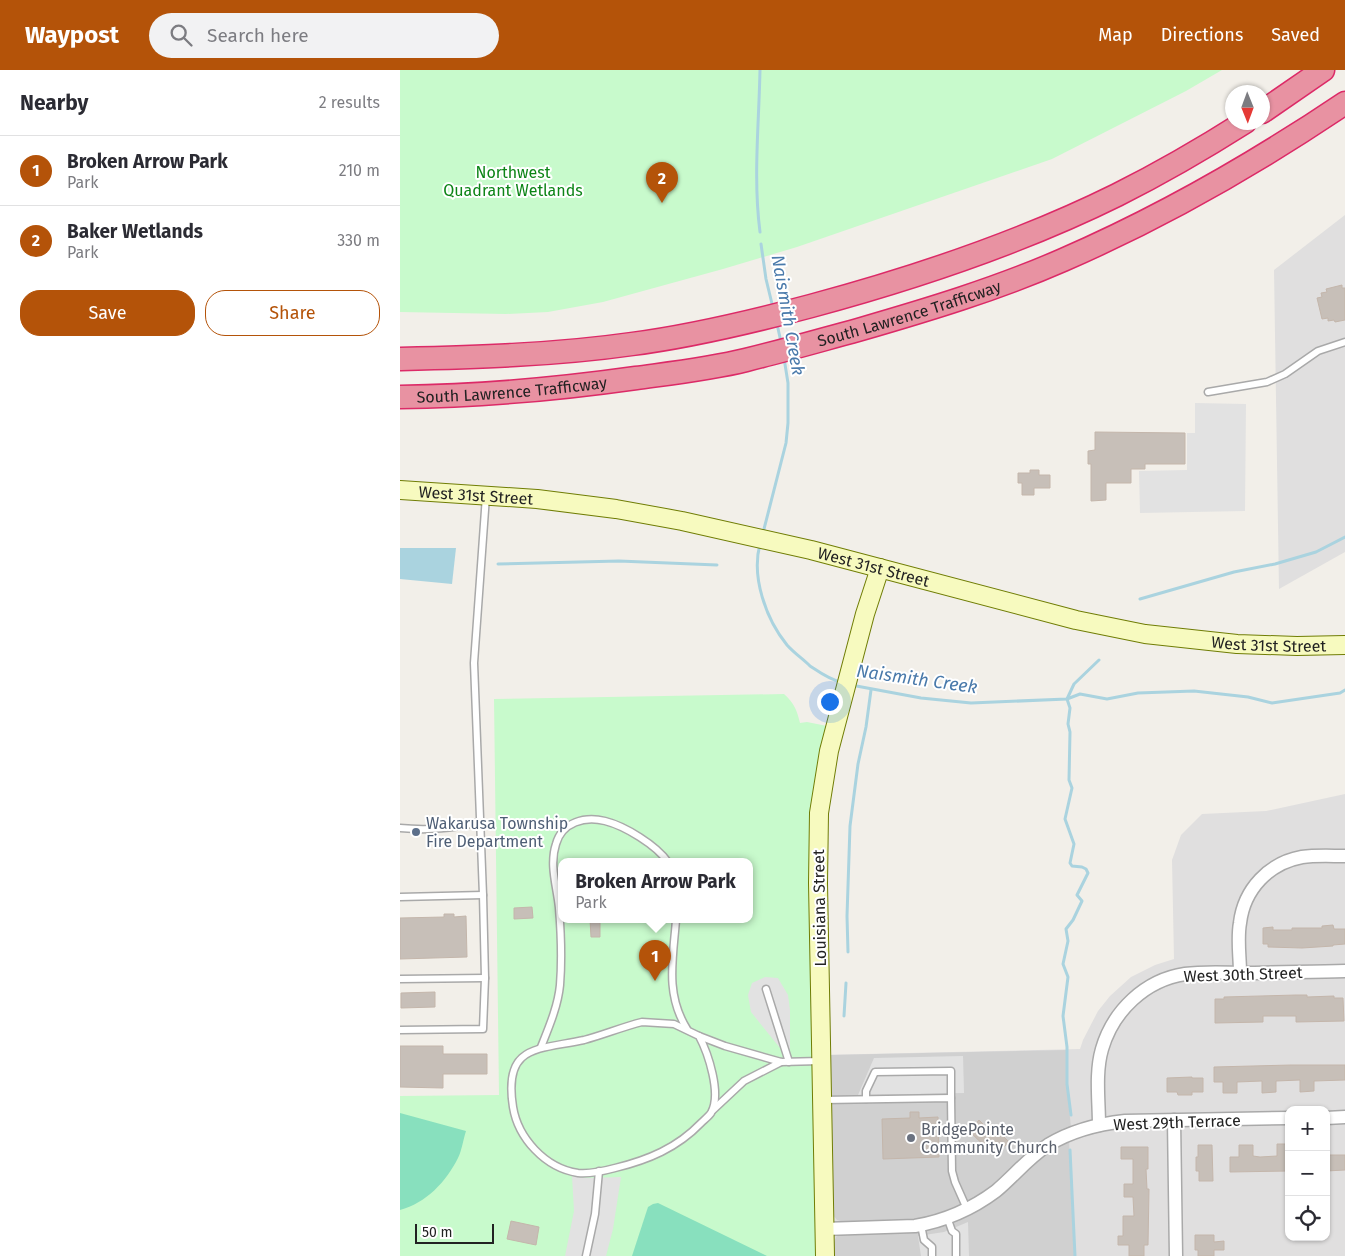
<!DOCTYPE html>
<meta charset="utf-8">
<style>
body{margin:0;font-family:"Fira Sans",sans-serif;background:#f2f2f3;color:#2b2b33}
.controls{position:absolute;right:15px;bottom:15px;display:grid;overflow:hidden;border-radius:10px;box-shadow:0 1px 4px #0004}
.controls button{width:45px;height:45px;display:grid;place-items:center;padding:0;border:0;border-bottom:1px solid #e1e1e2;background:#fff;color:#2b2b33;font:25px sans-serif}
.compass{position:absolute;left:825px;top:15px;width:45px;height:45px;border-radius:50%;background:#fff;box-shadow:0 1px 4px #0004;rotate:179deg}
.scale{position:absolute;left:15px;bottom:12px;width:79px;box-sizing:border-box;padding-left:5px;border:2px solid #222;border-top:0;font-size:14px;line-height:18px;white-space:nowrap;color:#222;-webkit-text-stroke:4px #fff;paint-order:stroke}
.you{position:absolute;left:429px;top:631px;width:18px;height:18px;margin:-12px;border:4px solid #fff;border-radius:50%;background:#1a73e8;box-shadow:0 0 0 8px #1a73e833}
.badge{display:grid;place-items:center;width:32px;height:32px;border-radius:50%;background:#b45309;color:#fff;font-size:16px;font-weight:700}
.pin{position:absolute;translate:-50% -41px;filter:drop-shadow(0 1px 2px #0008)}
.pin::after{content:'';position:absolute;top:26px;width:18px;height:15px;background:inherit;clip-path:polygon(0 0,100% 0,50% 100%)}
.popup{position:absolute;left:158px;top:788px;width:195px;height:65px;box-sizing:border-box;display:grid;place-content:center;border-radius:10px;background:#fff;filter:drop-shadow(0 1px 4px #0005);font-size:16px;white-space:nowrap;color:#7c7c81}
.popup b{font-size:19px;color:#2b2b33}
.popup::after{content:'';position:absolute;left:50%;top:100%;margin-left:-10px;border:10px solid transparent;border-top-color:#fff}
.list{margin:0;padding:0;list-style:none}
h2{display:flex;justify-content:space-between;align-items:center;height:65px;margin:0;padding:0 20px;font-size:21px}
h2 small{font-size:16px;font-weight:400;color:#7c7c81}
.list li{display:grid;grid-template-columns:32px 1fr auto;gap:15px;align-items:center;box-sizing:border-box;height:70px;padding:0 20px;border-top:1px solid #e1e1e2}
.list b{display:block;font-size:19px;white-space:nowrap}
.list p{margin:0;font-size:16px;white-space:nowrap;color:#7c7c81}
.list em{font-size:16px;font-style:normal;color:#7c7c81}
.actions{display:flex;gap:10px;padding:15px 20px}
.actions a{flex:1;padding:11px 0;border:1px solid #b45309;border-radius:20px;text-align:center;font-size:18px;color:#b45309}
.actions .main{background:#b45309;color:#fff}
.icon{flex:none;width:28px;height:28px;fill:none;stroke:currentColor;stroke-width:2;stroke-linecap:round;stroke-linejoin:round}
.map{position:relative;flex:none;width:945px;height:1186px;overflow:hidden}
header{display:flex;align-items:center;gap:30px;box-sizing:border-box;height:70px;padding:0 25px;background:#b45309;color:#fff}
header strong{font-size:24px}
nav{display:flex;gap:28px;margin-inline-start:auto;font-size:18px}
.search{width:350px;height:45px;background:#f2f2f3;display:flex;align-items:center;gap:12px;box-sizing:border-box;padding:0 18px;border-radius:28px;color:#7c7c81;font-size:19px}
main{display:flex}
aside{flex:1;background:#fff}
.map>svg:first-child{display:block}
.residential{fill:#e0dfdf;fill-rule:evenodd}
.religious{fill:#d0d0d0}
.park{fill:#c8facc;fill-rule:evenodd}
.pitch{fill:#88e0be}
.parking{fill:#e2e2e2}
.water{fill:#aad3df}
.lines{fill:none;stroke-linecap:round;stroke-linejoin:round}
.stream{stroke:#aad3df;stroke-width:3}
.building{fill:#c7bfb8;stroke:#c4b6ab}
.service-casing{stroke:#a9a9a9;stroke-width:9}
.minor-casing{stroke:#a9a9a9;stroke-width:15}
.secondary-casing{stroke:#707d05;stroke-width:20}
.motorway-casing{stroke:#dc2a67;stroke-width:25}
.service{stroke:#fff;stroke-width:6}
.minor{stroke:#fff;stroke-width:12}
.secondary{stroke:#f7fabf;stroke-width:18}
.motorway{stroke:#e892a2;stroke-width:22}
.service-dot{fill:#5c6f8a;stroke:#fff;stroke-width:2}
.worship-dot{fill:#6b7280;stroke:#fff;stroke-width:2}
.labels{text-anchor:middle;stroke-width:4;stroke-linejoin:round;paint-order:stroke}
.park-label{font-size:16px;fill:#0c8416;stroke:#fff}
.street-label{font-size:16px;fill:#222;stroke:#fff}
.service-label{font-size:16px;fill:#4e5e75;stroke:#fff;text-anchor:start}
.worship-label{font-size:16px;fill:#5b616d;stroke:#fff;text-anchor:start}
.water-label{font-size:18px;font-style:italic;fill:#4a7aab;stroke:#fff}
</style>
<header>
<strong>Waypost</strong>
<div class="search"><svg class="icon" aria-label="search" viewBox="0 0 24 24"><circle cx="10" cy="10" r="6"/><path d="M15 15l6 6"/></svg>Search here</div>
<nav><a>Map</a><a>Directions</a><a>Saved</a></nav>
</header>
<main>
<aside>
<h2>Nearby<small>2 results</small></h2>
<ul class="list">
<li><span class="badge">1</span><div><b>Broken Arrow Park</b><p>Park</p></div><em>210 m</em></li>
<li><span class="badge">2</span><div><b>Baker Wetlands</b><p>Park</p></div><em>330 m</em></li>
</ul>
<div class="actions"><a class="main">Save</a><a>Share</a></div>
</aside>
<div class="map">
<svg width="945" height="1186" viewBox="0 0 945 1186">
<rect width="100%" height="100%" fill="#f2efe9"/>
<g class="residential">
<polygon points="945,145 945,482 879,519 874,200"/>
<path d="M945 724V1186H425L421 985 680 979 683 970 698 941 710 926 731 907 755 895 774 889 772 790 781 765 802 744 866 741ZM889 1040H926V1167H889Z"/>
</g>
<g class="religious">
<polygon points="667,980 667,1014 671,1058 641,1073 627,1083 584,1122 557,1137 533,1146 516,1150 444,1152 437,1150 433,1145 429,985"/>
<polygon points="669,1071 675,1186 432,1186 433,1174 436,1167 440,1165 512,1163 543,1156 567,1146 591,1132 637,1090 648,1082"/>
</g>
<g class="park">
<polygon points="0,0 822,0 786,21 652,89 397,177 323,199 203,232 148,242 106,244 0,242"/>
<path d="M384 624C394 633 397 640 400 653L407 652 427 656 418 1186H0V1026L99 1025 94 629ZM161 792H349V850H161Z"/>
</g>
<g class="pitch">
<path d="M0 1043 66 1061C63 1070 62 1080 58 1088 46 1112 26 1133 0 1140Z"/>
<polygon points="258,1133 367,1186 232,1186 248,1137 253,1134"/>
</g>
<g class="parking">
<polygon points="795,333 846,334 845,441 740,443 739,401 787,400 787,363 795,363"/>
<polygon points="365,907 378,908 388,925 390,940 390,979 380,978 351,942 348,925 352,913"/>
<polygon points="563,986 564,1023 458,1025 474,988"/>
<polygon points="172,1106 187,1108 221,1107 213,1159 206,1186 165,1186 174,1141"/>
<polygon points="568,1152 569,1186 521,1186 518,1166 544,1162"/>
</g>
<polygon class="water" points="0,478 56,478 52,514 0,509"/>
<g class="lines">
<g class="stream">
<path d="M360 162C353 108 359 54 360 0"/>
<polyline points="361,174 366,209 373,238"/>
<polyline points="377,254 381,272"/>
<polyline points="363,463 386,373 388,353 388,313 384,288"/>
<path d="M360 474C351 507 366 549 387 575 394 583 403 589 410 596 419 602 430 610 441 612"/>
<polyline points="98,494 219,491 317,495"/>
<polyline points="740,529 834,502 875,494 916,482 945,467"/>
<polyline points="451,615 521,628 571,633 667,629 680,624 707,629 738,623 794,621 848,627 872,633 940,623 945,620"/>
<polyline points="448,882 447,846 450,756 458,694 466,657 471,620"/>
<polyline points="444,946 446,913"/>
<polyline points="671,1045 667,1014 667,977 663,946 668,907 663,894 668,871 666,859 673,850 682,831 677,825 688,803 686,799 682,797 672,796 670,793 674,774 665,749 672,718 669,710 670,662 668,654 670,638 667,629 674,614 699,590"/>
<polyline points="670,1080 675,1186"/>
</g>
</g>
<g class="building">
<polygon points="942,215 942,218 945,218 945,250 935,252 934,250 928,251 928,248 922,249 917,228 922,227 921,223 927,222 926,219"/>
<polygon points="695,362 785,363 785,394 745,394 745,399 731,399 731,413 706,413 706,430 691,431 691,394 688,394 688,381 695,380"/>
<polygon points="630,400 639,400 639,405 650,405 650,418 634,418 634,425 622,425 622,413 618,413 618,403 630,403"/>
<polygon points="132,837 133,848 114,849 114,838"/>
<polygon points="44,844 54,844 54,847 66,846 67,887 0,889 0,848 44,847"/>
<polygon points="190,850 200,850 200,867 191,867"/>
<polygon points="933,855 934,859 945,859 945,874 933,875 933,876 902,878 868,877 868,874 863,874 863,858 873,857 873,860 892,860 892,858 922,858 922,856"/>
<polygon points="35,922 35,937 1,938 1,923"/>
<polygon points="896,925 907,925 907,927 934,926 934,928 943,928 944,951 896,952 896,946 863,946 863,952 815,953 815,929 824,929 824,927"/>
<polygon points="0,976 43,976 43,984 87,984 87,1004 43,1004 43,1018 0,1017"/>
<polygon points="891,995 945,995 945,1010 914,1011 914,1021 900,1022 900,1010 876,1011 876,1022 862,1023 862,1011 837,1012 837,1023 823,1023 823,1012 814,1012 814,997"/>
<polygon points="792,1007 792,1008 803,1008 803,1022 792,1022 792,1025 778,1025 777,1022 767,1022 767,1008"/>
<polygon points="510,1042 519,1042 519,1048 538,1047 539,1087 483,1089 482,1049 510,1048"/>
<polygon points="579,1050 587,1058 591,1054 609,1072 595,1086 569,1061"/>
<polygon points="877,1074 889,1074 889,1101 830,1102 830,1087 839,1087 839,1075 853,1075 853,1086 860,1087 877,1086"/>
<polygon points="798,1075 812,1075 813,1111 799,1111 799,1101 796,1101 796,1087 798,1087"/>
<polygon points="721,1077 748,1077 748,1099 746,1099 747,1119 749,1119 748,1175 744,1175 744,1186 729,1186 729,1175 718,1175 718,1166 723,1166 723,1146 734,1146 733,1127 724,1127 724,1114 733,1114 733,1089 721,1089"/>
<polygon points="926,1085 945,1085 945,1100 926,1101"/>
<polygon points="111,1151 139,1157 136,1175 107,1169"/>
<polygon points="795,1165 814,1165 814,1172 824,1171 824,1180 814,1180 814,1186 798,1186 798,1180 795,1180"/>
</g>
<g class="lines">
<defs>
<g id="service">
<polyline points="808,322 867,312 885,304 918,281 945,272"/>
<path d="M0 758C31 761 51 758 81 752"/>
<polyline points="0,827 83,825"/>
<path d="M276 850C273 889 265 924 287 959"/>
<polyline points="0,909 85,908"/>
<polyline points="366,919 389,992"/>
<path d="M242 952 274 954 299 966C308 983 322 1024 311 1043 309 1046 304 1050 301 1053 277 1078 248 1090 215 1098 204 1101 190 1104 178 1103 145 1098 118 1068 113 1037 103 974 138 980 184 970 203 965 222 957 242 952Z"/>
<polyline points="0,960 83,959 85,908 83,825 74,593 86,426"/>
<polyline points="299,966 325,976 381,992 420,991"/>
<path d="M141 977C149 957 158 936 160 915 162 890 161 863 159 838 157 817 149 795 156 774 162 752 185 746 205 751 225 756 256 775 268 792"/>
<polyline points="466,1029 466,1021 475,1002 551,1001 551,1028"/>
<polyline points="423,1030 551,1028 552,1101 555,1112 567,1139"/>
<polyline points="313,1040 344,1011 381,992"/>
<polyline points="547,1147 552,1161 556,1164 556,1186"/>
<polyline points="521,1155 524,1170 532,1177 532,1186"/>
<polyline points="186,1186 195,1144 199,1101"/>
</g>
<g id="minor">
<path d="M840 903C840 887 837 869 840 853 844 819 869 793 902 787 916 785 931 786 945 786"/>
<polyline points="926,1048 945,1047"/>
<polyline points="774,1050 776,1186"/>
<path d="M699 1055C699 1031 695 1003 702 979 713 941 745 910 785 904 806 901 829 903 850 903 881 902 913 902 945 901"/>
<path d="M424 1159 515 1156C544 1151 572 1139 596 1121 614 1106 628 1088 648 1075 671 1061 698 1054 725 1051L889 1048"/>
</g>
<g id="secondary">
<path id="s1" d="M0 420 137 429 216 439 282 451 411 480 676 550 745 564 837 574 897 576 945 575"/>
<polyline points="425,1186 418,813 419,743 429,681 465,544 480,498"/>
</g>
<g id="motorway">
<polyline points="862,42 923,0"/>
<path d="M0 289C77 287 155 285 232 274 293 266 351 252 411 236 515 208 620 173 717 125 761 103 804 78 845 52"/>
<path id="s2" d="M0 327C79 326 158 319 236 308 273 303 310 299 346 290 383 281 421 270 458 260 527 240 597 219 663 190 762 147 856 93 945 33"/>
</g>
</defs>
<use href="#service" class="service-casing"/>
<use href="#minor" class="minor-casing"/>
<use href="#secondary" class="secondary-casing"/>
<use href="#motorway" class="motorway-casing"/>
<use href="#service" class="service"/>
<use href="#minor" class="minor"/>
<use href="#secondary" class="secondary"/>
<use href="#motorway" class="motorway"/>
</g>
<circle class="service-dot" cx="16" cy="762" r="5"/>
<circle class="worship-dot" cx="511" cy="1068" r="5"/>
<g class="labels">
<g class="park-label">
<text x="113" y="108">Northwest<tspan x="113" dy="18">Quadrant Wetlands</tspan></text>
</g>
<g class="street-label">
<text dy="6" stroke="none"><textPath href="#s2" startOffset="518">South Lawrence Trafficway</textPath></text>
<text dy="6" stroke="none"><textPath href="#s2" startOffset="112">South Lawrence Trafficway</textPath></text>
<text dy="6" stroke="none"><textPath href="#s1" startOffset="76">West 31st Street</textPath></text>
<text dy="6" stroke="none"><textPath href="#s1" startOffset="481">West 31st Street</textPath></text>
<text dy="6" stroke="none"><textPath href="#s1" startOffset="885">West 31st Street</textPath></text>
<text transform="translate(419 838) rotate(-91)" y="6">Louisiana Street</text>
<text transform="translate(843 904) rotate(-2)" y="6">West 30th Street</text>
<text transform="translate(777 1052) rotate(-2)" y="6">West 29th Terrace</text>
</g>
<g class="service-label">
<text x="26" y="759">Wakarusa Township<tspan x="26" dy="18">Fire Department</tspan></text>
</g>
<g class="worship-label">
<text x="521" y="1065">BridgePointe<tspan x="521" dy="18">Community Church</tspan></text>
</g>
<g class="water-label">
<text transform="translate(388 245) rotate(80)" y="6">Naismith Creek</text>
<text transform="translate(517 609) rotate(8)" y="6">Naismith Creek</text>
</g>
</g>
</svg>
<div class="controls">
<button>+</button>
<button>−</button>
<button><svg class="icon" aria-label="locate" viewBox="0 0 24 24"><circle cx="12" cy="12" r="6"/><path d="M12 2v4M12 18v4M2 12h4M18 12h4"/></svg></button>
</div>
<svg class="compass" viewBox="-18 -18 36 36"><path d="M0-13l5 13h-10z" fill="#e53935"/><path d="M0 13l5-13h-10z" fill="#7c7c81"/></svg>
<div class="scale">50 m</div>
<div class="you"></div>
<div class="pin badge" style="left:255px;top:911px">1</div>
<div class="popup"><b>Broken Arrow Park</b>Park</div>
<div class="pin badge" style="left:262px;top:133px">2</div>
</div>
</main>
